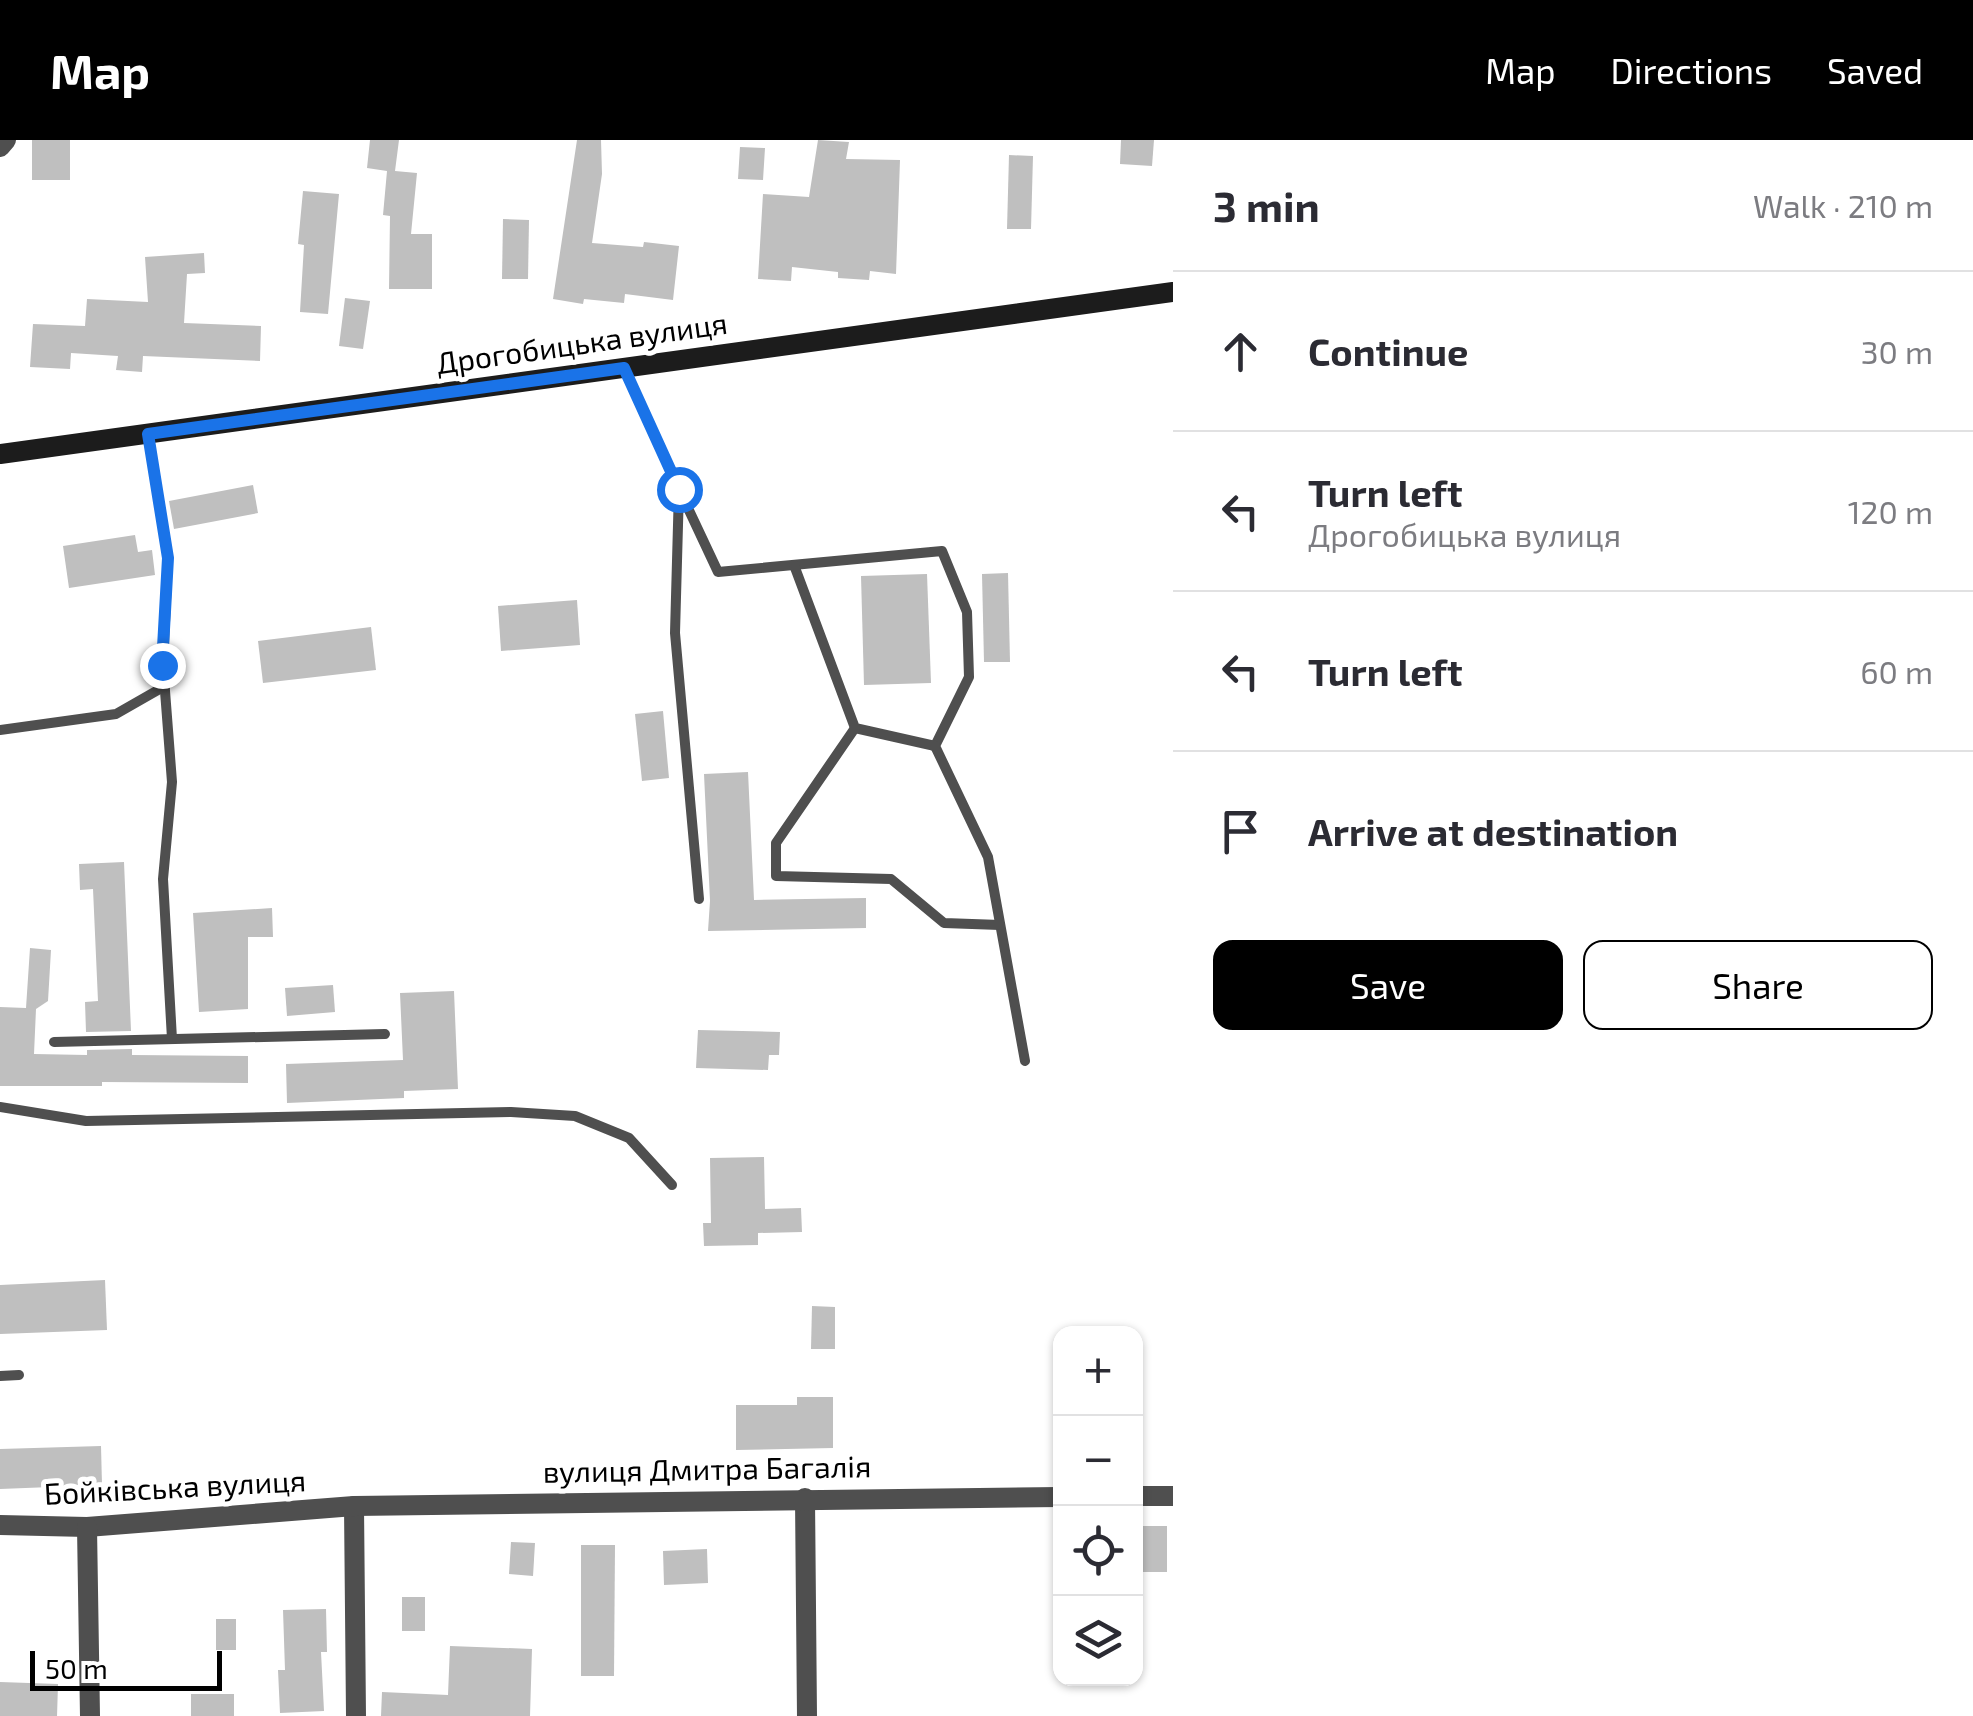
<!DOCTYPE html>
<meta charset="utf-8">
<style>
body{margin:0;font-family:"Exo 2",sans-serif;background:#f2f2f3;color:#2b2b33}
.controls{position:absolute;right:30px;bottom:30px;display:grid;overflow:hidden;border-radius:20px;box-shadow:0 2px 8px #0004}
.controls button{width:90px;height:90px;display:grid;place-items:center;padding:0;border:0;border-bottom:2px solid #e1e1e2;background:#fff;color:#2b2b33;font:50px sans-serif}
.scale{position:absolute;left:30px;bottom:25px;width:192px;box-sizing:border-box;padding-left:10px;border:5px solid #000;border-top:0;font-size:28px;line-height:35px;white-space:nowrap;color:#000;-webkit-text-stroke:8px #fff;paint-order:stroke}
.stop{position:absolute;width:30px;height:30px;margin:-22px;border:8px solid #1a73e8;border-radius:50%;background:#fff}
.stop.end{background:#1a73e8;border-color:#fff;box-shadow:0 2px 10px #0008}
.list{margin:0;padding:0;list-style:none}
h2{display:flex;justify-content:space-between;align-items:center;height:130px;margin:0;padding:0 40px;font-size:42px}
h2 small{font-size:32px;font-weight:400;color:#7c7c81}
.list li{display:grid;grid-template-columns:65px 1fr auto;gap:30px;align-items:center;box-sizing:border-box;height:160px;padding:0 40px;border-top:2px solid #e1e1e2}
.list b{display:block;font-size:38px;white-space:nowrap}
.list p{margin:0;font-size:32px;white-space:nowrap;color:#7c7c81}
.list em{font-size:32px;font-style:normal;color:#7c7c81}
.actions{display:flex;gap:20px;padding:30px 40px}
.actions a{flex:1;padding:22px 0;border:2px solid #000;border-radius:20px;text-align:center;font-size:35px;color:#000}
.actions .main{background:#000;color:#fff}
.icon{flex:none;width:55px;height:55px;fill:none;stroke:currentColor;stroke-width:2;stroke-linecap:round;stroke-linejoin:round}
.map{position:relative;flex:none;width:1173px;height:1576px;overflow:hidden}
header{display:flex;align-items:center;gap:60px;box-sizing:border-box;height:140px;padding:0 50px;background:#000;color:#fff}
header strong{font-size:48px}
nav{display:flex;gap:55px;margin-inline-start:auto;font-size:35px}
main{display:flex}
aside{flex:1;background:#fff}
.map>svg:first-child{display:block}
.building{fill:#bfbfbf}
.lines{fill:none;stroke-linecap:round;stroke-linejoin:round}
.lane{stroke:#4f4f4f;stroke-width:10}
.street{stroke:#4f4f4f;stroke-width:20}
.secondary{stroke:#1c1c1c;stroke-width:20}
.route{stroke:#1a73e8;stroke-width:12}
.labels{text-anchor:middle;stroke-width:10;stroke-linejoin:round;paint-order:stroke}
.street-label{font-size:30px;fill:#000;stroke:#fff}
</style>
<header>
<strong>Map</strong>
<nav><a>Map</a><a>Directions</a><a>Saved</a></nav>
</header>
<main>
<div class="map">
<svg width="1173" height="1576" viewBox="0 0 1173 1576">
<rect width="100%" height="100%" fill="#fff"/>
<g class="building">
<rect x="32" y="0" width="38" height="40"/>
<polygon points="370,0 399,0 395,31 417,33 411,94 432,94 432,149 389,149 390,76 383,75 387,31 367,28"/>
<polygon points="577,0 601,0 602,34 592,103 643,107 644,102 679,106 673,160 625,154 624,163 584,159 583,164 553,159"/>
<polygon points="818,0 849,2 846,19 900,20 896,134 870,131 869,140 838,138 838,132 792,127 791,141 758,139 763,54 809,57"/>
<polygon points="1121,0 1154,0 1152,26 1120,24"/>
<polygon points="740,7 765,8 763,40 738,39"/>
<polygon points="1009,15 1033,16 1031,89 1007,89"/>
<polygon points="303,51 339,54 328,174 300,172 304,105 298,104"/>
<polygon points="503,79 529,80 528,139 502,139"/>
<polygon points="204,113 205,133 187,134 184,183 261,186 260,221 143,216 142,232 116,230 118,216 71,213 70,229 30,227 33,184 85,186 87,159 148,162 145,117"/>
<polygon points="345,158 370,161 363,209 339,206"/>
<polygon points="253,345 258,373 174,389 169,361"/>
<polygon points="135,395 138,412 152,410 155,435 69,448 63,406"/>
<polygon points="1008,433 1010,522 984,522 982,434"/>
<polygon points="927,434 931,543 864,545 861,436"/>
<polygon points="577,460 580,505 501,511 498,466"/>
<polygon points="371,487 376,530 263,543 258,501"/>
<polygon points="663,571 669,638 642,641 635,574"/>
<polygon points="748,632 754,760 866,758 866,788 708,791 710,761 704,634"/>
<polygon points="124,722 131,891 86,892 85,862 98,861 93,749 80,750 79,724"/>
<polygon points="272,768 273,797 248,797 248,869 199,872 193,773"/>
<polygon points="30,808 51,810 48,861 36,869 34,914 87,915 87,910 132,909 132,915 248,916 248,943 102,942 102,946 0,946 0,867 26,868"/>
<polygon points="333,845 335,872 287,876 285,848"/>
<polygon points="454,851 458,949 404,951 404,958 287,963 286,924 403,920 400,853"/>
<polygon points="698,890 780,892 779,915 769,915 768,930 696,928"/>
<polygon points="764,1017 765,1069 801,1068 802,1092 758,1093 758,1105 704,1106 703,1083 711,1083 710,1018"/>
<polygon points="105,1140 107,1190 0,1194 0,1145"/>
<polygon points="812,1166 835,1167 835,1209 811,1209"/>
<polygon points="797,1257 833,1257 833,1308 736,1310 736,1265 797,1265"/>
<polygon points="101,1306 102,1345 0,1349 0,1309"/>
<rect x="1136" y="1386" width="31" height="46"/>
<polygon points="511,1402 535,1403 533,1436 509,1434"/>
<polygon points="581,1405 615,1405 614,1536 581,1536"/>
<polygon points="707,1409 708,1443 664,1445 663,1411"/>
<rect x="402" y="1457" width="23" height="34"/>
<polygon points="326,1469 327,1512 321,1512 324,1571 280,1573 278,1530 285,1530 283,1470"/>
<rect x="216" y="1479" width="20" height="31"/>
<polygon points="450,1506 532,1509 530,1576 381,1576 382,1552 448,1555"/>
<polygon points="0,1542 58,1544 57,1576 0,1576"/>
<rect x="191" y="1554" width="43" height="22"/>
</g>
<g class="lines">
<g class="lane">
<polyline points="624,228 679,349 675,493 699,759"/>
<polyline points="148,294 168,418 163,525 172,642 163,739 172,899"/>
<polyline points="679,349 718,432 942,411 967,472 969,537 935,606 988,717 1025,921"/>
<polyline points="794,425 855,588 935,606"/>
<polyline points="855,588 776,703 776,736 891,739 944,783 1000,785"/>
<polyline points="0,590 116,574 165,546"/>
<polyline points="54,902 385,894"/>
<polyline points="0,967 86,981 511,972 575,976 629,998 672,1045"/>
<polyline points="0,1236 19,1235"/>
</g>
<g class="street">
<polyline points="0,7 6,0"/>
<polyline points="1136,1356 1173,1356"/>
<polyline points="805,1358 807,1576"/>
<polyline points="354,1366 356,1576"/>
<polyline points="0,1385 87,1387 354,1366 1060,1357"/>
<polyline points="87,1387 90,1576"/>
</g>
<polyline class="secondary" points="0,314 1173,152"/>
</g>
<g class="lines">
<polyline class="route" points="162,525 168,418 148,294 624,228 679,349"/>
</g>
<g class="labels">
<g class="street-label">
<text transform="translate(582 204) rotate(-8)" y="10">Дрогобицька вулиця</text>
<text transform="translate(707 1330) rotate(-1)" y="10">вулиця Дмитра Багалія</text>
<text transform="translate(175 1348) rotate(-3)" y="10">Бойківська вулиця</text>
</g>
</g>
</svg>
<div class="controls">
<button>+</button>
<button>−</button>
<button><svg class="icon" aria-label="locate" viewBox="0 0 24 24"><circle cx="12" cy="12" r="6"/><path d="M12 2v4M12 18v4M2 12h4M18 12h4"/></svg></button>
<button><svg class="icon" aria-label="layers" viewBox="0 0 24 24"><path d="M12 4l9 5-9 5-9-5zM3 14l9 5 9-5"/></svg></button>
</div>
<div class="scale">50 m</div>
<div class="stop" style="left:679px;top:349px"></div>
<div class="stop end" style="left:162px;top:525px"></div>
</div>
<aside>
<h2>3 min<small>Walk · 210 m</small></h2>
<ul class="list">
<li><svg class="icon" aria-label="ahead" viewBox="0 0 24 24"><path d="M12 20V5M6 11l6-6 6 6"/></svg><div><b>Continue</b></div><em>30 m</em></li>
<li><svg class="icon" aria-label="left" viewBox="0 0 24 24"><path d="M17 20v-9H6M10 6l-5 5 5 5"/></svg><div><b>Turn left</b><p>Дрогобицька вулиця</p></div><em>120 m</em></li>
<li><svg class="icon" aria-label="left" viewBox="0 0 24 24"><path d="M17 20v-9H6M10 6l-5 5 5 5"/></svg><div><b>Turn left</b></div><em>60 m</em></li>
<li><svg class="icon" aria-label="arrive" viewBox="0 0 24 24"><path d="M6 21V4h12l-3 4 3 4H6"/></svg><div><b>Arrive at destination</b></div></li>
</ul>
<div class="actions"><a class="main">Save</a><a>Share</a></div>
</aside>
</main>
